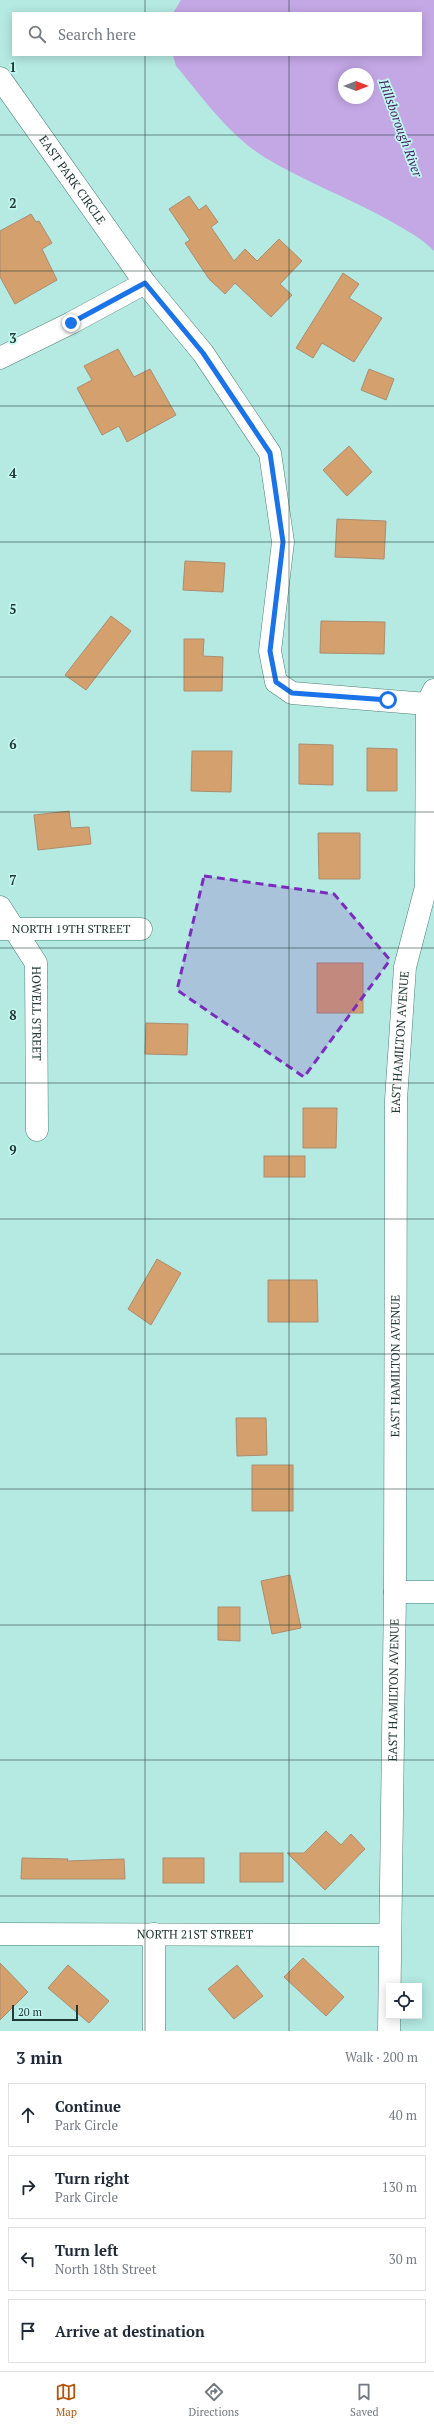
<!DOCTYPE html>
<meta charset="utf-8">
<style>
body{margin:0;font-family:"PT Serif",serif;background:#f2f2f3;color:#1f2937}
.controls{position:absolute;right:12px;bottom:12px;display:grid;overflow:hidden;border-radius:0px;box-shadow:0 2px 10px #0003}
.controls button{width:36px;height:36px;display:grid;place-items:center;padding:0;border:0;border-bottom:1px solid #e0e1e3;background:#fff;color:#1f2937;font:20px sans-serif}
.compass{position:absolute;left:338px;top:68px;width:36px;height:36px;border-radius:50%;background:#fff;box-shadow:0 2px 10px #0003;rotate:90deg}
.scale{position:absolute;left:12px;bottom:10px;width:66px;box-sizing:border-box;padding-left:4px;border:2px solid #223835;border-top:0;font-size:11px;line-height:14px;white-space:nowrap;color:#223835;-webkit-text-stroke:3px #c1f7ef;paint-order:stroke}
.stop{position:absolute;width:12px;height:12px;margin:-9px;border:3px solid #1a73e8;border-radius:50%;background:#fff}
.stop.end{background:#1a73e8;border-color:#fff;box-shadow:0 1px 4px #0008}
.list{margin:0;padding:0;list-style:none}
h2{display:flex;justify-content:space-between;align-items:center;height:52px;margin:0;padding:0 16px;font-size:17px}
h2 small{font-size:13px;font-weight:400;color:#747a83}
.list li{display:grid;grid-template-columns:26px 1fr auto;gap:12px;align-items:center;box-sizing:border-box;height:64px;margin:0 8px 8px;padding:0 8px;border:1px solid #e0e1e3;border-radius:0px}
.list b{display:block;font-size:15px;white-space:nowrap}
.list p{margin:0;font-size:13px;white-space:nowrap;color:#747a83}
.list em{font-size:13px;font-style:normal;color:#747a83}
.icon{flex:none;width:22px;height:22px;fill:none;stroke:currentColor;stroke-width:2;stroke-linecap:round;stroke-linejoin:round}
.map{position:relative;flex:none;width:434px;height:2031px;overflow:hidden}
.search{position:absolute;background:#fff;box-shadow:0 2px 10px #0003;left:12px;right:12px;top:12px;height:44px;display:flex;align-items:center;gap:10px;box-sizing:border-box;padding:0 14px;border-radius:0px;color:#747a83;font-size:15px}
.sheet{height:340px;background:#fff}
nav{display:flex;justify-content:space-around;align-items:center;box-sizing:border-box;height:56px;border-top:1px solid #e0e1e3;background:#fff;font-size:11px;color:#747a83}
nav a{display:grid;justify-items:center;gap:2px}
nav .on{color:#b45309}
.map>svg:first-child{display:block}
.water{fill:#c4a8e6;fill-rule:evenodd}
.building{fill:#d4a06e;stroke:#ac8c6f}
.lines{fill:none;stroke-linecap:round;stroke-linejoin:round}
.street-casing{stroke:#4d8179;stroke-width:23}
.street{stroke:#fff;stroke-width:22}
.route{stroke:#1a73e8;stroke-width:5}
.marked{fill:#7b2cbf;fill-opacity:0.2;stroke:#7b2cbf;stroke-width:3;stroke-dasharray:8 5;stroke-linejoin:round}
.grid{fill:none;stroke:#223835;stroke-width:1;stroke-opacity:0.55}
.labels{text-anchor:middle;stroke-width:3.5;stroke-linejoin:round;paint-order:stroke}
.street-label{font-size:12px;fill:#223835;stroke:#c1f7ef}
.water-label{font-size:13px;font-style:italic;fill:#421d64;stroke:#c1f7ef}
.grid-label{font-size:13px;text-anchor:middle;font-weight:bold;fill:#223835;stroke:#c1f7ef;stroke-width:3.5;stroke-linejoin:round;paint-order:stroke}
</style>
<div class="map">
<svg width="434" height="2031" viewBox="0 0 434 2031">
<rect width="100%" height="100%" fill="#b4eae2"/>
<path class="water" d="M181 0H434V251C422 238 407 231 392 222 350 198 305 182 264 157 228 134 203 98 176 66L173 55H421V13H173ZM344 74H368V98H344Z"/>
<g class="building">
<polygon points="189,196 199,210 206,205 218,222 211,227 234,261 245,249 257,261 279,239 302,261 280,284 292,295 271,317 235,283 225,294 209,279 185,243 190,240 169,209"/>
<polygon points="31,214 36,222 39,221 52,243 42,249 57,280 15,304 0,277 0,231"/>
<polygon points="343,273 359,284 349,298 382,318 354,362 322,343 313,358 296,348"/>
<polygon points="118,349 134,377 150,369 176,415 127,442 119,426 102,435 77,388 92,380 84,366"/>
<polygon points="369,369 394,379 386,400 361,390"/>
<polygon points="349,446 372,472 347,496 323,470"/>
<polygon points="337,519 386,521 384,559 335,557"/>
<polygon points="185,561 225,563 223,592 183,590"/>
<polygon points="111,616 131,631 86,690 65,675"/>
<polygon points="321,621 385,622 384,654 320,653"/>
<polygon points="184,639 204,639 203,656 223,657 222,691 184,691"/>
<polygon points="299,744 333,745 333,785 299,784"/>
<polygon points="367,748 397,749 397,791 367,791"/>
<polygon points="192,751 232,751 231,792 191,791"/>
<polygon points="69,811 71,828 89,827 91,844 38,850 34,815"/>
<polygon points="318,833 360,833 360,879 319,879"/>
<rect x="317" y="963" width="46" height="50"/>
<polygon points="146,1023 188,1024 187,1055 145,1054"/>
<polygon points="303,1108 337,1108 336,1148 303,1148"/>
<rect x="264" y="1156" width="41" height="21"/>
<polygon points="157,1259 181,1273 151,1325 128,1309"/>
<polygon points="268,1280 317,1280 318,1322 268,1322"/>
<polygon points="236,1418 266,1418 267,1455 237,1456"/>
<rect x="252" y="1465" width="41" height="46"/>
<polygon points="290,1575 301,1628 272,1634 261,1581"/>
<polygon points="218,1607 240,1607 240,1641 218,1640"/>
<polygon points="326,1831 341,1845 351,1834 365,1849 325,1890 287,1853 304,1853"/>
<rect x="240" y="1853" width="43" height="29"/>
<polygon points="22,1858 68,1859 67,1861 124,1859 125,1879 21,1879"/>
<rect x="163" y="1858" width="41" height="25"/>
<polygon points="303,1958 344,1997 326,2016 284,1977"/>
<polygon points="0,1963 28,1992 0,2020"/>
<polygon points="68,1965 109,2001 89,2023 48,1988"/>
<polygon points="237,1965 263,1996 234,2019 208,1989"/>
</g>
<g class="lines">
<defs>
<g id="street">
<path id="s1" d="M0 78 145 283 203 353 270 453 283 542 270 651 276 682 292 693 427 704"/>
<polyline points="0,358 71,323 145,283"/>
<path id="s2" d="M0 907 36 963 37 1130"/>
<path id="s3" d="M1 929H141"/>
<polyline points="395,1592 434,1592"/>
<path id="s4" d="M0 1934 389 1935"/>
<polyline points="154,2031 154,1934"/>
<path id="s5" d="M389 2031 395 1592 396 1100 405 967 426 887 427 704 434 690"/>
</g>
</defs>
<use href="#street" class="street-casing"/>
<use href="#street" class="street"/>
</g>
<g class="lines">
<polyline class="route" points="71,323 145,283 203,353 270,453 283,542 270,651 276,682 292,693 388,700"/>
</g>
<path class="marked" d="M204 876 334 894 390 960 304 1077 177 990Z"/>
<path class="grid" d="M145 0V13M289 0V13M145 55V2031M289 55V2031M0 135H434M0 271H434M0 406H434M0 542H434M0 677H434M0 812H434M0 948H434M0 1083H434M0 1219H434M0 1354H434M0 1489H434M0 1625H434M0 1760H434M0 1896H434"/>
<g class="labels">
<g class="street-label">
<text dy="4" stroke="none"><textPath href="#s1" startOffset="125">EAST PARK CIRCLE</textPath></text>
<text dy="4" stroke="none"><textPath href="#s3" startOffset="70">NORTH 19TH STREET</textPath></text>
<text dy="4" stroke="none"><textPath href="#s2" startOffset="117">HOWELL STREET</textPath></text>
<text dy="4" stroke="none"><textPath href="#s5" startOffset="989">EAST HAMILTON AVENUE</textPath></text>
<text dy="4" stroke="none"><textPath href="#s5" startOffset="665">EAST HAMILTON AVENUE</textPath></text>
<text dy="4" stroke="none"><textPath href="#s5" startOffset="341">EAST HAMILTON AVENUE</textPath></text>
<text dy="4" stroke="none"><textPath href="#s4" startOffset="195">NORTH 21ST STREET</textPath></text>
</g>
<g class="water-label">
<text transform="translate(401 128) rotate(70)" y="5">Hillsborough River</text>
</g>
</g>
<g class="grid-label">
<text x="13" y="72">1</text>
<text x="13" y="208">2</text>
<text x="13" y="343">3</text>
<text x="13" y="478">4</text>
<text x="13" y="614">5</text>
<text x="13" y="749">6</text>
<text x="13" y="885">7</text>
<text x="13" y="1020">8</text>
<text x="13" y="1155">9</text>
</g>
</svg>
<div class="controls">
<button><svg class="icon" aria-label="locate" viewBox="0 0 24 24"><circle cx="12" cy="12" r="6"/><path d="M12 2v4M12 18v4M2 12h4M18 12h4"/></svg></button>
</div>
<svg class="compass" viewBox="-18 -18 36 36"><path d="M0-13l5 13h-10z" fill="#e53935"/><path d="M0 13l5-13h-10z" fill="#747a83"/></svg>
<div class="scale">20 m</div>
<div class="stop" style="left:388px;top:700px"></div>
<div class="stop end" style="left:71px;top:323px"></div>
<div class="search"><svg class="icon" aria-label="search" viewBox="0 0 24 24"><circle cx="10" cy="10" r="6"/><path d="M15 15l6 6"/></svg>Search here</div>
</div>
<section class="sheet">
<h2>3 min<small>Walk · 200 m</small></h2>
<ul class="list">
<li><svg class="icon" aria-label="ahead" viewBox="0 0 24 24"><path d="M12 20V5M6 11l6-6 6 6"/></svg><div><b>Continue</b><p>Park Circle</p></div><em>40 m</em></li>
<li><svg class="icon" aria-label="right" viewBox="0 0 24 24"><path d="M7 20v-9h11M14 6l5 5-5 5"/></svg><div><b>Turn right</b><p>Park Circle</p></div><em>130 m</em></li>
<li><svg class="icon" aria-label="left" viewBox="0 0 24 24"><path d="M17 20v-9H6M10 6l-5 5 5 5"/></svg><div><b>Turn left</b><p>North 18th Street</p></div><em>30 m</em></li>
<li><svg class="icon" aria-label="arrive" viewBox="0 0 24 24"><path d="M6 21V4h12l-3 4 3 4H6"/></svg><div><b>Arrive at destination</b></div></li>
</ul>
</section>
<nav>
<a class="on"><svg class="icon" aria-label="map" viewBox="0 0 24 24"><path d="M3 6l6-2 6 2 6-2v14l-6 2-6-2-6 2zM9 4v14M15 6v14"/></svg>Map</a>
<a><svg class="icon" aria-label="directions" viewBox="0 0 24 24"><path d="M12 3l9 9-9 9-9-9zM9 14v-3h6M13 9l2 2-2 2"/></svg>Directions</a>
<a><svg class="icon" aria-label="saved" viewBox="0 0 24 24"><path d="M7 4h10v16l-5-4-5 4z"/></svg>Saved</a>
</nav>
